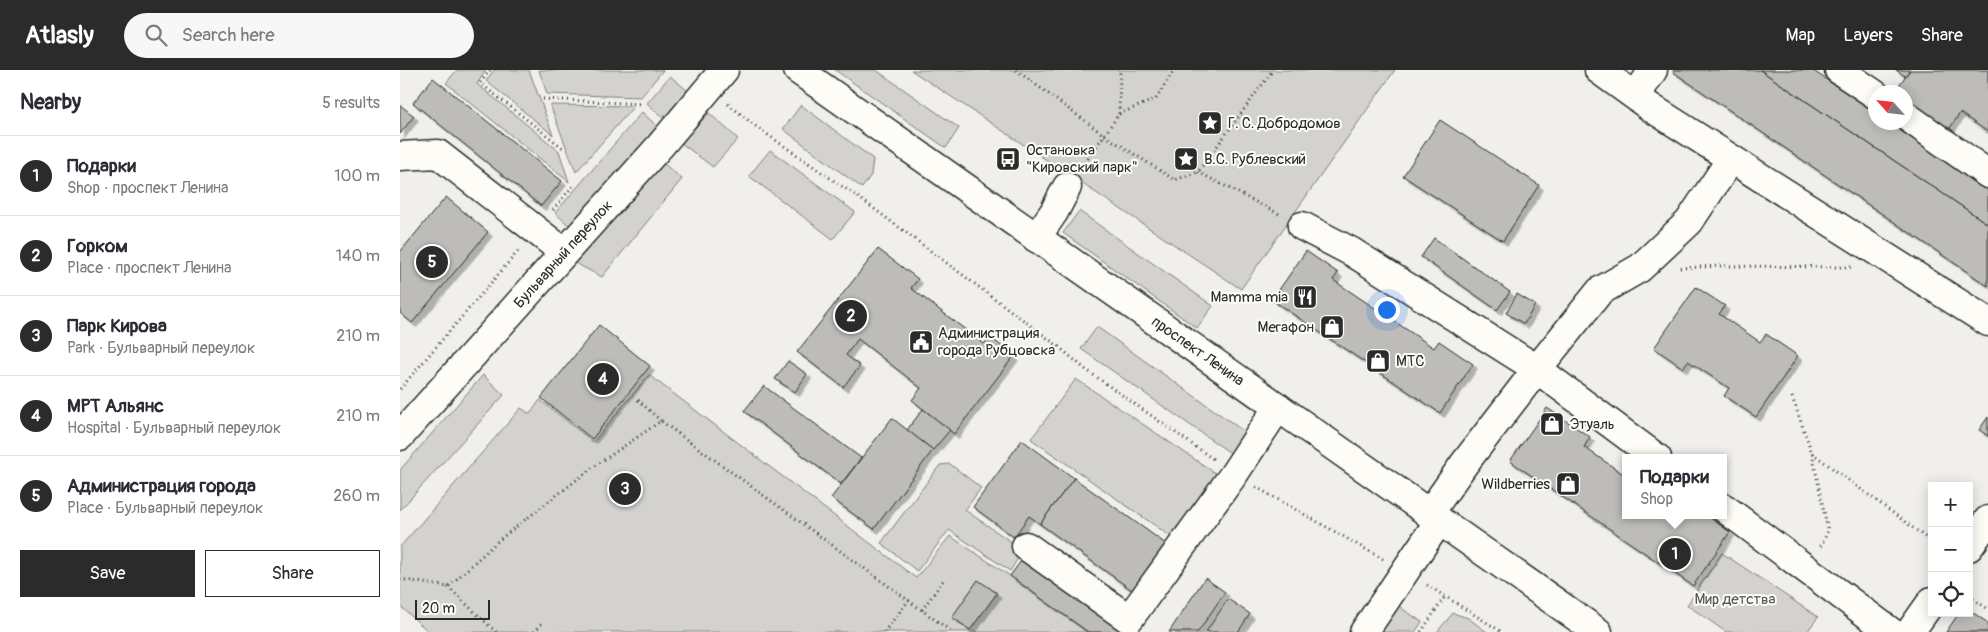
<!DOCTYPE html>
<meta charset="utf-8">
<style>
body{margin:0;font-family:Pangolin,sans-serif;background:#f7f7f7;color:#2b2b33}
.controls{position:absolute;right:15px;bottom:15px;display:grid;overflow:hidden;border-radius:0px;box-shadow:0 2px 12px #0003}
.controls button{width:45px;height:45px;display:grid;place-items:center;padding:0;border:0;border-bottom:1px solid #e1e1e2;background:#fff;color:#2b2b33;font:25px sans-serif}
.compass{position:absolute;left:1468px;top:15px;width:45px;height:45px;border-radius:50%;background:#fff;box-shadow:0 2px 12px #0003;rotate:297deg}
.scale{position:absolute;left:15px;bottom:12px;width:75px;box-sizing:border-box;padding-left:5px;border:2px solid #2b2b2b;border-top:0;font-size:14px;line-height:18px;white-space:nowrap;color:#2b2b2b;-webkit-text-stroke:4px #fdfcf7;paint-order:stroke}
.you{position:absolute;left:986px;top:239px;width:18px;height:18px;margin:-12px;border:4px solid #fff;border-radius:50%;background:#1a73e8;box-shadow:0 0 0 8px #1a73e833}
.badge{display:grid;place-items:center;width:32px;height:32px;border-radius:50%;background:#2b2b2b;color:#fff;font-size:16px;font-weight:700}
.pin{position:absolute;translate:-50% -50%;border:2px solid #fff;box-shadow:0 1px 5px #0006}
.popup{position:absolute;left:1222px;top:384px;width:105px;height:65px;box-sizing:border-box;display:grid;place-content:center;border-radius:0px;background:#fff;filter:drop-shadow(0 1px 4px #0005);font-size:16px;white-space:nowrap;color:#7c7c81}
.popup b{font-size:19px;color:#2b2b33}
.popup::after{content:'';position:absolute;left:50%;top:100%;margin-left:-10px;border:10px solid transparent;border-top-color:#fff}
.list{margin:0;padding:0;list-style:none}
h2{display:flex;justify-content:space-between;align-items:center;height:65px;margin:0;padding:0 20px;font-size:21px}
h2 small{font-size:16px;font-weight:400;color:#7c7c81}
.list li{display:grid;grid-template-columns:32px 1fr auto;gap:15px;align-items:center;box-sizing:border-box;height:80px;padding:0 20px;border-top:1px solid #e1e1e2}
.list b{display:block;font-size:19px;white-space:nowrap}
.list p{margin:0;font-size:16px;white-space:nowrap;color:#7c7c81}
.list em{font-size:16px;font-style:normal;color:#7c7c81}
.actions{display:flex;gap:10px;padding:15px 20px}
.actions a{flex:1;padding:11px 0;border:1px solid #2b2b2b;border-radius:0px;text-align:center;font-size:18px;color:#2b2b2b}
.actions .main{background:#2b2b2b;color:#fff}
.icon{flex:none;width:28px;height:28px;fill:none;stroke:currentColor;stroke-width:2;stroke-linecap:round;stroke-linejoin:round}
.map{position:relative;flex:none;width:1588px;height:562px;overflow:hidden}
header{display:flex;align-items:center;gap:30px;box-sizing:border-box;height:70px;padding:0 25px;background:#2b2b2b;color:#fff}
header strong{font-size:24px}
nav{display:flex;gap:28px;margin-inline-start:auto;font-size:18px}
.search{width:350px;height:45px;background:#f7f7f7;display:flex;align-items:center;gap:12px;box-sizing:border-box;padding:0 18px;border-radius:28px;color:#7c7c81;font-size:19px}
main{display:flex}
aside{flex:1;background:#fff}
.map>svg:first-child{display:block}
.green{fill:#d3d2cf;stroke:#7f7e7d}
.building{fill:#bdbcb8;stroke:#2b2b2b;filter:url(#shadow)}
.lines{fill:none;stroke-linecap:round;stroke-linejoin:round}
.minor-casing{stroke:#2b2b2b;stroke-width:31}
.major-casing{stroke:#2b2b2b;stroke-width:31}
.path{stroke:#2b2b2b;stroke-width:3;stroke-dasharray:1 4;stroke-linecap:butt}
.minor{stroke:#fdfcf7;stroke-width:28}
.major{stroke:#fdfcf7;stroke-width:28}
.labels{text-anchor:middle;stroke-width:4;stroke-linejoin:round;paint-order:stroke}
.poi-label{font-size:15px;fill:#2b2b2b;stroke:#fdfcf7;text-anchor:start}
.street-label{font-size:15px;fill:#2b2b2b;stroke:#fdfcf7}
.park-label{font-size:15px;fill:#555554;stroke:#fdfcf7}
</style>
<header>
<strong>Atlasly</strong>
<div class="search"><svg class="icon" aria-label="search" viewBox="0 0 24 24"><circle cx="10" cy="10" r="6"/><path d="M15 15l6 6"/></svg>Search here</div>
<nav><a>Map</a><a>Layers</a><a>Share</a></nav>
</header>
<main>
<aside>
<h2>Nearby<small>5 results</small></h2>
<ul class="list">
<li><span class="badge">1</span><div><b>Подарки</b><p>Shop · проспект Ленина</p></div><em>100 m</em></li>
<li><span class="badge">2</span><div><b>Горком</b><p>Place · проспект Ленина</p></div><em>140 m</em></li>
<li><span class="badge">3</span><div><b>Парк Кирова</b><p>Park · Бульварный переулок</p></div><em>210 m</em></li>
<li><span class="badge">4</span><div><b>МРТ Альянс</b><p>Hospital · Бульварный переулок</p></div><em>210 m</em></li>
<li><span class="badge">5</span><div><b>Администрация города</b><p>Place · Бульварный переулок</p></div><em>260 m</em></li>
</ul>
<div class="actions"><a class="main">Save</a><a>Share</a></div>
</aside>
<div class="map">
<svg width="1588" height="562" viewBox="0 0 1588 562">
<defs>
<filter id="shadow"><feDropShadow dx="4.5" dy="4.5" stdDeviation="0" flood-color="#0004"/></filter>
</defs>
<rect width="100%" height="100%" fill="#f0efeb"/>
<filter id="ink" filterUnits="userSpaceOnUse"><feTurbulence type="fractalNoise" baseFrequency=".02" numOctaves="2"/><feDisplacementMap in="SourceGraphic" scale="10" xChannelSelector="R" yChannelSelector="G"/><feConvolveMatrix kernelMatrix="1 2 1 2 8 2 1 2 1" color-interpolation-filters="sRGB"/></filter>
<g filter="url(#ink)">
<g class="green">
<polygon points="57,0 86,0 77,14 159,81 169,112 46,13"/>
<polygon points="94,0 129,0 153,65 86,11"/>
<polygon points="139,0 263,0 241,27 147,24"/>
<polygon points="435,0 476,0 559,58 546,78"/>
<polygon points="511,0 995,0 841,219"/>
<polygon points="270,6 294,26 268,53 247,33"/>
<polygon points="150,35 234,36 176,102"/>
<polygon points="401,35 473,89 471,105 462,118 383,59"/>
<polygon points="242,42 262,61 173,159 155,143"/>
<polygon points="309,43 338,69 313,97 281,73"/>
<polygon points="370,80 455,142 433,169 349,106"/>
<polygon points="263,93 282,109 202,207 175,193"/>
<polygon points="679,141 813,236 797,258 663,163"/>
<polygon points="697,257 849,365 836,387 681,279"/>
<polygon points="83,305 104,325 0,440 0,400"/>
<polygon points="249,305 516,508 550,466 610,506 688,562 29,562 0,536 0,477 121,338 130,344 140,330 193,372"/>
<polygon points="676,309 818,405 770,466 631,369"/>
<polygon points="550,394 581,418 565,440 623,480 610,501 549,460 517,501 481,473 540,395"/>
<polygon points="1322,483 1418,547 1407,562 1326,562 1287,535"/>
<polygon points="991,531 1022,552 1015,562 970,562"/>
<polygon points="1053,543 1068,548 1087,562 1037,562"/>
</g>
<g class="building">
<polygon points="1274,0 1360,0 1588,154 1588,216 1273,2"/>
<polygon points="1360,0 1412,0 1476,43 1476,52 1489,52 1588,119 1588,154"/>
<polygon points="1496,0 1510,0 1505,6"/>
<polygon points="1510,0 1588,0 1588,62 1560,43 1548,61 1506,33 1506,22 1494,22"/>
<polygon points="33,8 162,111 141,136 13,33"/>
<polygon points="0,35 14,46 0,64"/>
<polygon points="1040,50 1139,115 1103,171 1003,106"/>
<polygon points="46,127 88,162 12,253 0,243 0,182"/>
<polygon points="1034,168 1110,222 1097,240 1021,187"/>
<polygon points="478,179 518,209 511,218 584,274 590,267 614,286 554,364 512,330 521,318 458,269 446,285 460,296 443,317 397,282"/>
<polygon points="906,181 938,203 933,210 1034,278 1039,271 1073,294 1040,343 872,230"/>
<polygon points="1296,217 1325,236 1319,244 1360,272 1366,264 1398,286 1356,347 1324,326 1329,318 1288,291 1283,298 1254,278"/>
<polygon points="1117,224 1135,235 1124,254 1106,243"/>
<polygon points="199,255 250,296 192,369 141,328"/>
<polygon points="388,291 407,304 395,322 375,309"/>
<polygon points="364,316 461,388 441,414 344,341"/>
<polygon points="1147,338 1190,367 1184,377 1226,406 1226,445 1306,445 1330,462 1293,516 1110,391"/>
<polygon points="523,339 550,360 533,380 507,360"/>
<polygon points="1588,347 1588,366 1579,360"/>
<polygon points="492,348 533,380 474,459 431,428"/>
<polygon points="622,370 674,408 640,454 629,446 614,467 573,437"/>
<polygon points="674,408 766,474 733,521 640,454"/>
<polygon points="626,484 728,558 725,562 688,562 610,506"/>
<polygon points="805,508 825,522 798,562 769,562"/>
<polygon points="578,510 597,523 570,560 552,547"/>
<polygon points="828,529 850,544 838,562 806,562"/>
<polygon points="1569,540 1588,553 1588,562 1546,562 1559,543 1569,543"/>
</g>
<g class="lines">
<defs>
<g id="minor">
<polyline points="1199,0 1250,37 1588,252"/>
<polyline points="1439,0 1476,25"/>
<polyline points="1236,26 1253,0"/>
<polyline points="1506,46 1588,104"/>
<polyline points="0,86 38,84 164,182"/>
<polyline points="902,156 952,182 1137,299 1257,388"/>
<polyline points="636,168 654,142 667,117"/>
<polyline points="0,366 260,76 324,0"/>
<polyline points="1324,438 1491,562"/>
<polyline points="1029,444 1064,394 1137,299 1200,221 1240,198 1289,152 1331,89"/>
<polyline points="626,476 729,549 834,404 878,337"/>
<polyline points="1569,477 1588,450"/>
<polyline points="964,562 1039,451"/>
<polyline points="1510,562 1532,531"/>
</g>
<polyline id="major" points="398,0 1198,562"/>
</defs>
<use href="#minor" class="minor-casing"/>
<use href="#major" class="major-casing"/>
<g class="path">
<polyline points="90,0 80,13 163,78"/>
<polyline points="616,0 704,65 775,110 798,102 873,0"/>
<polyline points="143,29 242,34"/>
<polyline points="328,34 358,58 469,135 658,276 685,299 813,389"/>
<polyline points="719,44 756,29 774,0"/>
<polyline points="682,97 719,44 720,0"/>
<polyline points="798,102 879,144"/>
<polyline points="153,140 175,113"/>
<polyline points="1280,198 1321,196 1451,197"/>
<polyline points="0,319 120,179"/>
<polyline points="1392,327 1412,383 1428,461 1420,478"/>
<polyline points="238,330 261,351"/>
<polyline points="1412,383 1532,472"/>
<polyline points="856,417 983,489"/>
<polyline points="0,509 48,517 99,470 192,398 261,351 552,562"/>
<polyline points="1027,515 1102,562"/>
<polyline points="48,517 96,562"/>
<polyline points="1569,526 1588,539"/>
<polyline points="522,540 545,508"/>
<polyline points="134,562 144,551"/>
<polyline points="484,562 509,530"/>
<polyline points="1021,562 1046,525"/>
</g>
<use href="#minor" class="minor"/>
<use href="#major" class="major"/>
</g>
</g>
<defs>
<symbol id="sight-square" viewBox="-11 -11 22 22"><rect x="-9" y="-9" width="18" height="18" rx="4" fill="#2b2b2b" stroke="#fdfcf7"/><path d="M0-6L1.8-2.2L6-1.7L2.9 1.2L3.7 5.4L0 3.3L-3.7 5.4L-2.9 1.2L-6-1.7L-1.8-2.2Z" fill="#fff"/></symbol>
<symbol id="bus-square" viewBox="-11 -11 22 22"><rect x="-9" y="-9" width="18" height="18" rx="4" fill="#2b2b2b" stroke="#fdfcf7"/><path d="M-5-6H5V4H4V6H2V4H-2V6H-4V4H-5ZM-3.5-4V0h7V-4ZM-3.5 1.2v1.5H-2V1.2ZM2 1.2v1.5H3.5V1.2Z" fill="#fff"/></symbol>
<symbol id="restaurant-square" viewBox="-11 -11 22 22"><rect x="-9" y="-9" width="18" height="18" rx="4" fill="#2b2b2b" stroke="#fdfcf7"/><path d="M-5-6h1v4h1v-4h1v4h1v-4h1v5L-1.5 .5V6h-2V.5L-5-1ZM5-6V6H3V1.5H1.5Q1.5-4 5-6Z" fill="#fff"/></symbol>
<symbol id="shop-square" viewBox="-11 -11 22 22"><rect x="-9" y="-9" width="18" height="18" rx="4" fill="#2b2b2b" stroke="#fdfcf7"/><path d="M-5-2.5h2.3a2.7 3.5 0 0 1 5.4 0H5L5.5 6h-11ZM-1.5-2.5h3a1.5 2.3 0 0 0-3 0Z" fill="#fff"/></symbol>
<symbol id="civic-square" viewBox="-11 -11 22 22"><rect x="-9" y="-9" width="18" height="18" rx="4" fill="#2b2b2b" stroke="#fdfcf7"/><path d="M-.6-6.5H3V-4.5H.6V-3L4-1V1h2V6H-6V1h2V-1L-.6-3ZM-1.2 2.5V6h2.4V2.5Z" fill="#fff"/></symbol>
</defs>
<g fill-rule="evenodd">
<use href="#sight-square" x="796" y="39" width="28" height="28"/>
<use href="#bus-square" x="594" y="75" width="28" height="28"/>
<use href="#sight-square" x="772" y="75" width="28" height="28"/>
<use href="#restaurant-square" x="891" y="213" width="28" height="28"/>
<use href="#shop-square" x="918" y="243" width="28" height="28"/>
<use href="#civic-square" x="507" y="258" width="28" height="28"/>
<use href="#shop-square" x="964" y="277" width="28" height="28"/>
<use href="#shop-square" x="1138" y="340" width="28" height="28"/>
<use href="#shop-square" x="1154" y="400" width="28" height="28"/>
</g>
<g class="labels">
<g class="poi-label">
<text x="828" y="58">Г. С. Добродомов</text>
<text x="626" y="85">Остановка<tspan x="626" dy="17">"Кировский парк"</tspan></text>
<text x="804" y="94">В.С. Рублевский</text>
<text x="888" y="232" text-anchor="end">Mamma mia</text>
<text x="914" y="262" text-anchor="end">Мегафон</text>
<text x="538" y="268">Администрация<tspan x="538" dy="17">города Рубцовска</tspan></text>
<text x="996" y="296">МТС</text>
<text x="1170" y="359">Этуаль</text>
<text x="1150" y="419" text-anchor="end">Wildberries</text>
</g>
<g class="street-label">
<text transform="translate(163 184) rotate(-48)" y="5">Бульварный переулок</text>
<text transform="translate(798 281) rotate(35)" y="5">проспект Ленина</text>
</g>
<g class="park-label">
<text x="1335" y="534">Мир детства</text>
</g>
</g>
</svg>
<div class="controls">
<button>+</button>
<button>−</button>
<button><svg class="icon" aria-label="locate" viewBox="0 0 24 24"><circle cx="12" cy="12" r="6"/><path d="M12 2v4M12 18v4M2 12h4M18 12h4"/></svg></button>
</div>
<svg class="compass" viewBox="-18 -18 36 36"><path d="M0-13l5 13h-10z" fill="#e53935"/><path d="M0 13l5-13h-10z" fill="#7c7c81"/></svg>
<div class="scale">20 m</div>
<div class="you"></div>
<div class="pin badge" style="left:1275px;top:484px">1</div>
<div class="popup"><b>Подарки</b>Shop</div>
<div class="pin badge" style="left:451px;top:246px">2</div>
<div class="pin badge" style="left:225px;top:419px">3</div>
<div class="pin badge" style="left:203px;top:309px">4</div>
<div class="pin badge" style="left:32px;top:192px">5</div>
</div>
</main>
